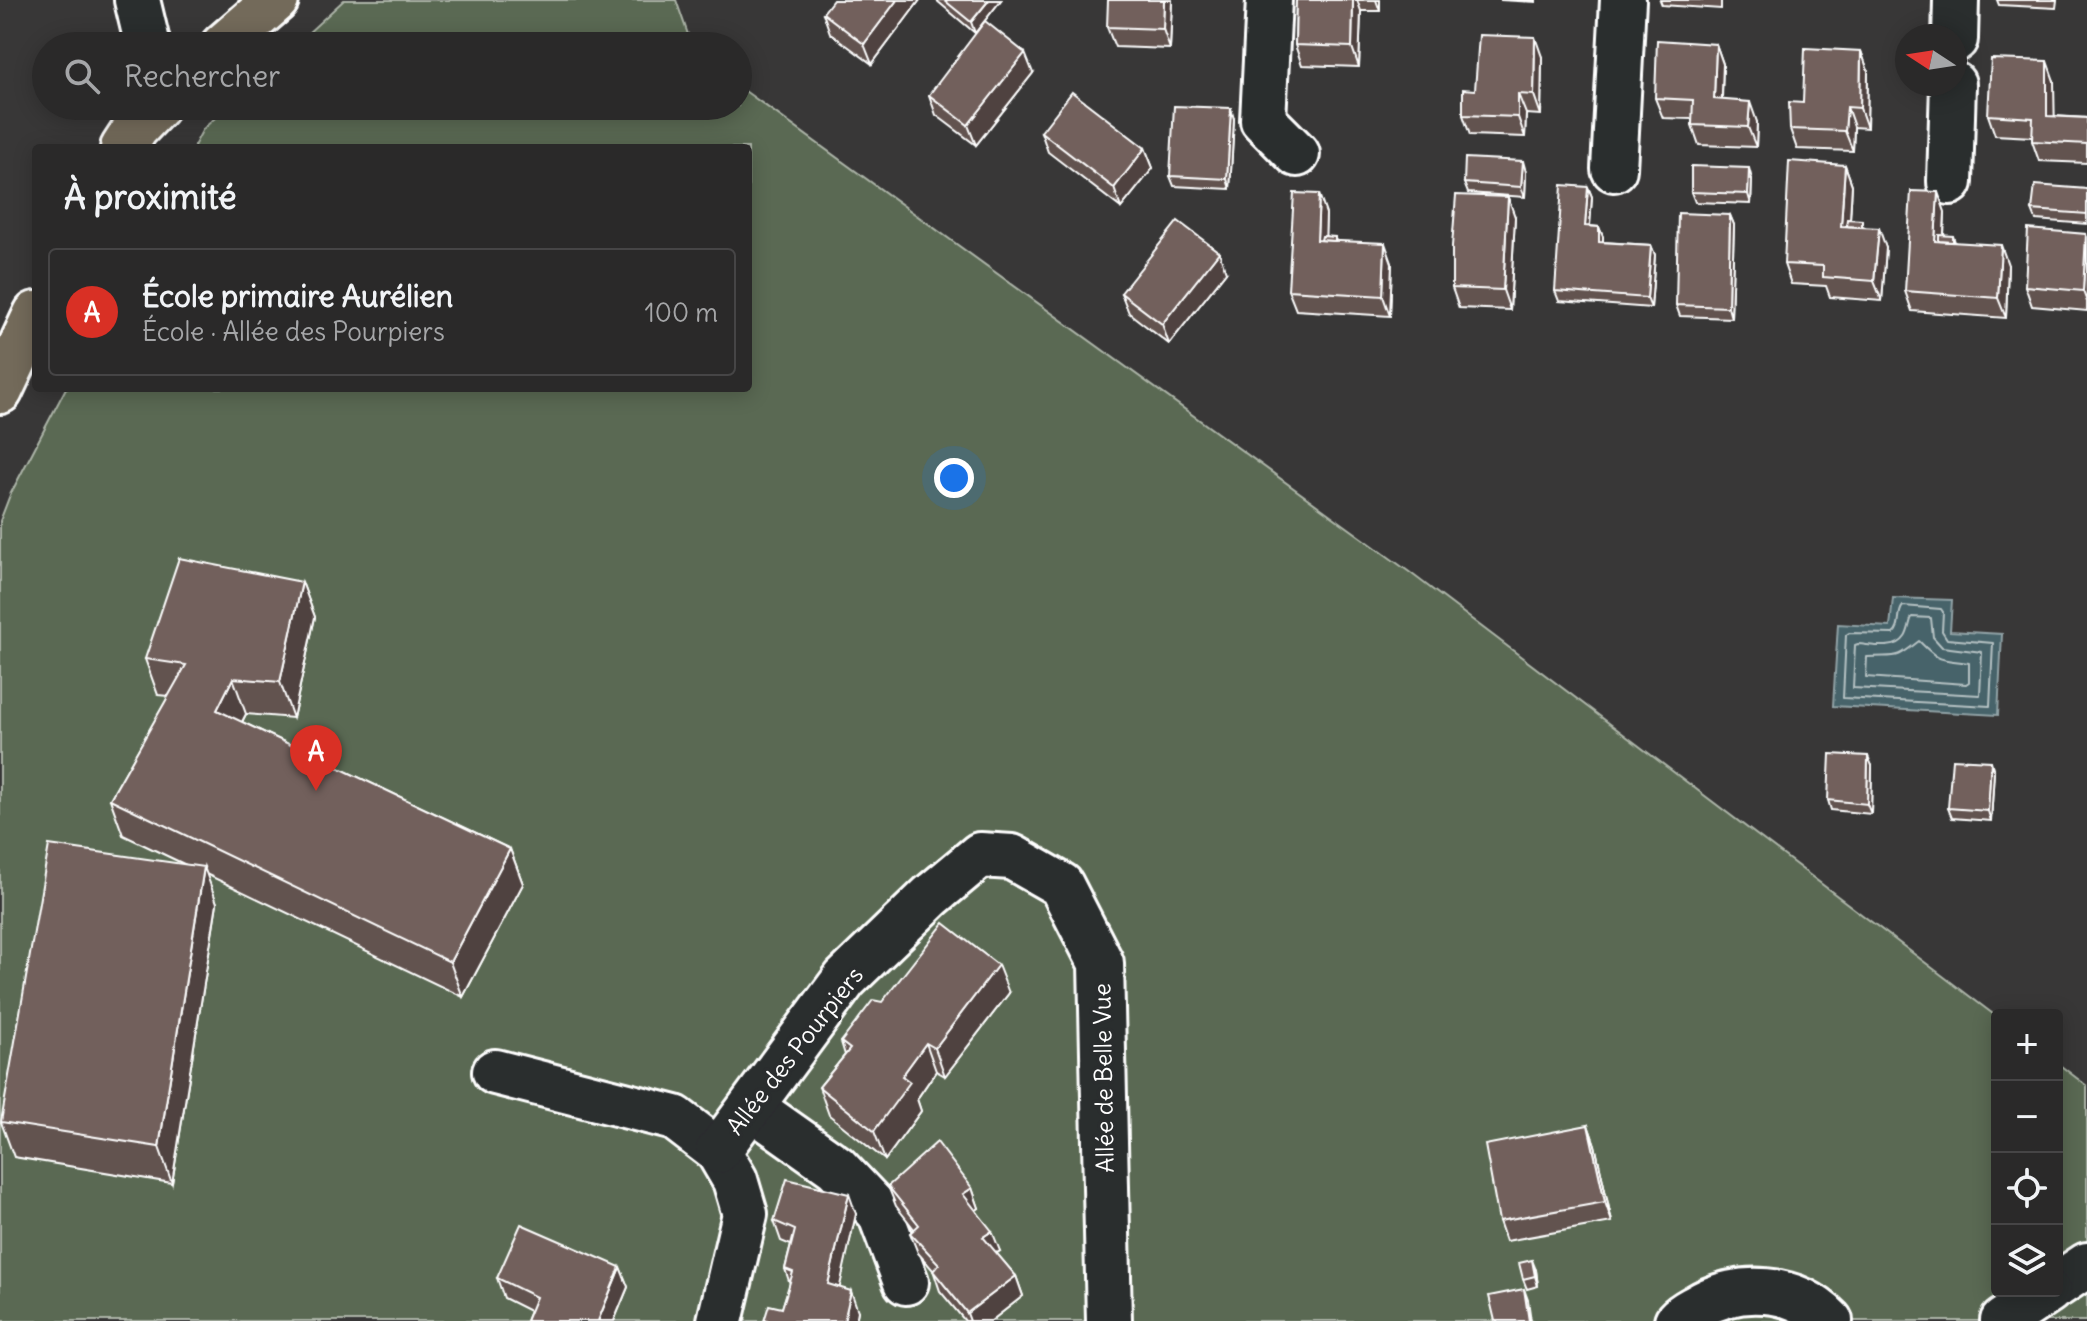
<!DOCTYPE html>
<html lang="fr">
<meta charset="utf-8">
<style>
body{margin:0;font-family:Delius,sans-serif;background:#323131;color:#f1f3f6}
.controls{position:absolute;right:24px;bottom:24px;display:grid;overflow:hidden;border-radius:8px;box-shadow:0 4px 20px #0003}
.controls button{width:72px;height:72px;display:grid;place-items:center;padding:0;border:0;border-bottom:2px solid #464546;background:#2a2929;color:#f1f3f6;font:40px sans-serif}
.compass{position:absolute;left:1895px;top:24px;width:72px;height:72px;border-radius:50%;background:#2a2929;box-shadow:0 4px 20px #0003;rotate:282deg}
.you{position:absolute;left:954px;top:478px;width:28px;height:28px;margin:-20px;border:6px solid #fff;border-radius:50%;background:#1a73e8;box-shadow:0 0 0 12px #1a73e833}
.badge{display:grid;place-items:center;width:52px;height:52px;border-radius:50%;background:#d93025;color:#fff;font-size:26px;font-weight:700}
.pin{position:absolute;translate:-50% -66px;filter:drop-shadow(0 2px 4px #0008)}
.pin::after{content:'';position:absolute;top:42px;width:28px;height:24px;background:inherit;clip-path:polygon(0 0,100% 0,50% 100%)}
.list{margin:0;padding:0;list-style:none}
h2{display:flex;justify-content:space-between;align-items:center;height:104px;margin:0;padding:0 32px;font-size:34px}
h2 small{font-size:26px;font-weight:400;color:#a5a6a8}
.list li{display:grid;grid-template-columns:52px 1fr auto;gap:24px;align-items:center;box-sizing:border-box;height:128px;margin:0 16px 16px;padding:0 16px;border:2px solid #464546;border-radius:8px}
.list b{display:block;font-size:30px;white-space:nowrap}
.list p{margin:0;font-size:26px;white-space:nowrap;color:#a5a6a8}
.list em{font-size:26px;font-style:normal;color:#a5a6a8}
.icon{flex:none;width:44px;height:44px;fill:none;stroke:currentColor;stroke-width:2;stroke-linecap:round;stroke-linejoin:round}
.map{position:relative;flex:none;width:2087px;height:1321px;overflow:hidden}
.search{position:absolute;background:#2a2929;box-shadow:0 4px 20px #0003;left:32px;top:32px;width:720px;height:88px;display:flex;align-items:center;gap:20px;box-sizing:border-box;padding:0 28px;border-radius:44px;color:#a5a6a8;font-size:30px}
.panel{position:absolute;background:#2a2929;box-shadow:0 4px 20px #0003;left:32px;top:144px;width:720px;height:248px;border-radius:8px}
.map>svg:first-child{display:block}
.green{fill:#5a6952;stroke:#acb4a8;stroke-width:2}
.water{fill:#47646a;stroke:#91a2a6;stroke-width:2}
.lines{fill:none;stroke-linecap:round;stroke-linejoin:round}
.shore{stroke:#b5c1c3;stroke-width:2}
.minor-casing{stroke:#fff;stroke-width:50}
.major-casing{stroke:#fff;stroke-width:50}
.minor{stroke:#2a2d2e;stroke-width:44}
.major{stroke:#736b5a;stroke-width:44}
.wall{fill:#62534f;stroke:#fff;stroke-width:2}
.shaded-wall{fill:#504340;stroke:#fff;stroke-width:2}
.building{fill:#72605c;stroke:#fff;stroke-width:2}
.labels{text-anchor:middle;stroke-width:7;stroke-linejoin:round;paint-order:stroke}
.street-label{font-size:24px;fill:#fff;stroke:#2a2d2e}
</style>
<div class="map">
<svg width="2087" height="1321" viewBox="0 0 2087 1321">
<rect width="100%" height="100%" fill="#383737"/>
<filter id="ink" filterUnits="userSpaceOnUse"><feTurbulence type="fractalNoise" baseFrequency=".0125" numOctaves="2"/><feDisplacementMap in="SourceGraphic" scale="16" xChannelSelector="R" yChannelSelector="G"/><feConvolveMatrix kernelMatrix="1 2 1 2 8 2 1 2 1" color-interpolation-filters="sRGB"/></filter>
<g filter="url(#ink)">
<g class="green">
<polygon points="344,0 676,0 692,46 294,46"/>
<polygon points="738,86 1408,571 1997,1017 1997,1291 2057,1291 2057,1063 2087,1086 2087,1321 0,1321 0,521 10,495 66,388 748,388 748,148 193,148 203,129 228,106 738,106"/>
</g>
<polygon class="water" points="1893,598 1952,600 1950,631 2002,634 1998,715 1833,706 1838,624 1890,627"/>
<g class="lines">
<g class="shore">
<path d="M1903 606 1941 609 1943 612 1942 631 1947 639 1993 643 1990 706 1843 698 1846 635 1849 633 1893 634C1902 627 1896 614 1903 606Z"/>
<path d="M1912 617 1931 618 1933 637 1942 647 1982 652 1980 695 1853 688 1855 645 1858 644C1873 645 1896 651 1905 637 1909 631 1909 623 1912 617Z"/>
<path d="M1919 641C1942 664 1939 658 1969 663V682L1966 684 1866 677 1867 657C1898 655 1894 661 1919 641Z"/>
</g>
<defs>
<g id="minor">
<polyline points="137,0 148,46"/>
<polyline points="1269,0 1263,120 1297,154"/>
<polyline points="1955,39 1956,0"/>
<polyline points="1614,169 1623,0"/>
<polyline points="1950,182 1953,84"/>
<polyline points="495,1072 675,1118 718,1151 735,1180 745,1214 720,1321"/>
<polyline points="751,1107 836,1167 880,1213 906,1282"/>
<polyline points="718,1151 845,979 931,896 980,855 1012,857 1061,885 1101,963 1109,1321"/>
<polyline points="2057,1285 2087,1265"/>
<path d="M1677 1321C1683 1314 1690 1311 1697 1307 1739 1282 1795 1285 1830 1321"/>
<polyline points="2003,1321 2048,1291"/>
</g>
<g id="major">
<polyline points="223,46 276,0"/>
<polyline points="123,148 136,128 157,106"/>
<polyline points="0,391 36,314"/>
</g>
</defs>
<use href="#minor" class="minor-casing"/>
<use href="#major" class="major-casing"/>
<use href="#minor" class="minor"/>
<use href="#major" class="major"/>
</g>
<g class="wall">
<polygon points="920,0 872,64 830,33 823,13"/>
<polygon points="936,0 1001,0 975,33"/>
<polygon points="1172,0 1170,49 1115,47 1107,27"/>
<polygon points="1296,0 1380,0 1380,11 1361,11 1359,67 1302,65 1295,45"/>
<polygon points="1500,0 1536,0 1536,2"/>
<polygon points="1660,0 1721,0 1721,9 1662,5"/>
<polygon points="1997,0 2057,0 2056,8 1999,5"/>
<polygon points="1716,44 1723,64 1722,100 1757,122 1756,147 1699,145 1692,125 1692,119 1663,118 1655,98"/>
<polygon points="1861,51 1868,71 1867,128 1854,127 1853,151 1797,149 1790,129 1803,103"/>
<polygon points="1542,57 1541,115 1526,114 1525,137 1470,135 1463,115 1475,90"/>
<polygon points="1033,73 976,145 936,115 929,95"/>
<polygon points="2054,81 2054,116 2087,118 2087,163 2039,161 2032,141 2032,137 1995,135 1988,115"/>
<polygon points="1234,119 1230,189 1174,186 1170,176"/>
<polygon points="1041,132 1145,148 1153,168 1121,208 1048,152"/>
<polygon points="1845,165 1852,185 1850,219 1865,227 1886,248 1882,301 1830,297 1826,286 1791,284 1784,264"/>
<polygon points="1526,172 1525,197 1468,193 1464,183"/>
<polygon points="1752,179 1751,204 1695,202 1691,192"/>
<polygon points="1588,187 1592,197 1590,226 1599,227 1603,237 1603,242 1651,245 1655,255 1651,308 1559,301 1555,291"/>
<polygon points="2087,189 2087,224 2036,220 2032,210"/>
<polygon points="1945,212 1944,236 1953,236 1955,242 2008,265 2006,318 1912,311 1905,291"/>
<polygon points="1326,214 1325,236 1392,263 1390,316 1296,310 1288,290"/>
<polygon points="1730,215 1734,225 1731,318 1680,316 1676,305"/>
<polygon points="1515,217 1510,310 1459,308 1452,288"/>
<polygon points="2087,238 2087,311 2032,306 2025,286"/>
<polygon points="1226,272 1169,344 1129,313 1121,293"/>
<polygon points="302,582 315,617 293,718 246,714 242,722 510,849 523,884 463,997 206,874 217,903 172,1183 14,1157 1,1122 186,865 123,835 110,799 169,696 158,695 145,659"/>
<polygon points="1872,766 1871,814 1831,810 1828,800"/>
<polygon points="1994,771 1991,821 1952,818 1948,808"/>
<polygon points="1009,993 945,1076 936,1071 917,1099 921,1111 885,1160 829,1115 819,1087 845,1055 841,1042 882,1002"/>
<polygon points="1588,1125 1595,1145 1612,1222 1506,1241 1499,1221"/>
<polygon points="888,1186 972,1188 979,1208 976,1210 1000,1251 996,1253 1016,1276 1023,1296 991,1321 965,1321 940,1291 933,1270 918,1253 910,1233 914,1229 896,1206"/>
<polygon points="856,1214 839,1287 858,1311 856,1321 764,1321 782,1308 790,1284 785,1269 791,1245 781,1241 774,1221"/>
<polygon points="620,1267 628,1287 614,1321 526,1321 530,1311 504,1298 497,1278"/>
<polygon points="1536,1270 1538,1286 1527,1289 1523,1279"/>
</g>
<g class="shaded-wall">
<polygon points="897,0 920,0 872,64 864,44"/>
<polygon points="989,0 1001,0 975,33 971,22"/>
<polygon points="1164,0 1172,0 1170,49 1163,29"/>
<polygon points="1353,0 1357,0 1361,11 1359,67 1352,47"/>
<polygon points="1376,0 1380,0 1380,11"/>
<polygon points="1535,37 1542,57 1541,115 1534,95"/>
<polygon points="1716,44 1723,64 1721,119 1714,99"/>
<polygon points="1861,51 1868,71 1867,128 1860,108"/>
<polygon points="1025,53 1033,73 976,145 968,125"/>
<polygon points="2047,61 2054,81 2055,136 2047,116"/>
<polygon points="1518,94 1526,114 1525,137 1518,117"/>
<polygon points="1750,102 1757,122 1756,147 1748,127"/>
<polygon points="1847,107 1854,127 1853,151 1845,131"/>
<polygon points="1231,108 1234,119 1230,189 1227,179"/>
<polygon points="1145,148 1153,168 1121,208 1114,188"/>
<polygon points="1523,161 1526,172 1525,197 1521,187"/>
<polygon points="1845,165 1852,185 1849,236 1841,226"/>
<polygon points="1749,168 1752,179 1751,204 1748,194"/>
<polygon points="1588,187 1592,197 1589,236 1585,226"/>
<polygon points="1938,192 1945,212 1943,251 1935,241"/>
<polygon points="1319,194 1326,214 1325,249 1317,240"/>
<polygon points="1508,197 1515,217 1510,310 1503,290"/>
<polygon points="1730,215 1734,225 1731,318 1728,307"/>
<polygon points="1599,227 1603,237 1603,253 1599,242"/>
<polygon points="1879,228 1886,248 1882,301 1874,281"/>
<polygon points="2086,234 2087,238 2087,302 2083,291"/>
<polygon points="1385,243 1392,263 1390,316 1383,296"/>
<polygon points="1651,245 1655,255 1651,308 1647,298"/>
<polygon points="2001,245 2008,265 2006,318 1998,298"/>
<polygon points="1219,252 1226,272 1169,344 1162,324"/>
<polygon points="302,582 315,617 293,718 280,682"/>
<polygon points="233,678 246,714 230,745 217,710"/>
<polygon points="1868,756 1872,766 1871,814 1867,804"/>
<polygon points="1991,761 1994,771 1991,821 1988,811"/>
<polygon points="510,849 523,884 463,997 450,962"/>
<polygon points="204,867 217,903 172,1183 159,1147"/>
<polygon points="998,965 1009,993 945,1076 935,1048"/>
<polygon points="926,1043 936,1071 917,1099 921,1111 885,1160 874,1131 902,1076"/>
<polygon points="1588,1125 1595,1145 1612,1222 1605,1202"/>
<polygon points="972,1188 979,1208 970,1214 963,1194"/>
<polygon points="849,1194 856,1214 836,1304 828,1284"/>
<polygon points="992,1231 1000,1251 990,1257 983,1237"/>
<polygon points="1532,1260 1536,1270 1538,1286 1535,1276"/>
<polygon points="620,1267 628,1287 614,1321 598,1321"/>
<polygon points="1016,1276 1023,1296 991,1321 970,1321 967,1313"/>
<polygon points="1524,1289 1528,1300 1531,1321 1529,1321"/>
<polygon points="851,1291 858,1311 856,1321 844,1321"/>
</g>
<g class="building">
<polygon points="833,0 897,0 864,44 823,13"/>
<polygon points="944,0 989,0 971,22"/>
<polygon points="1108,0 1164,0 1163,29 1107,27"/>
<polygon points="1296,0 1353,0 1352,47 1295,45"/>
<polygon points="985,21 1025,53 968,125 929,95"/>
<polygon points="1479,35 1535,37 1534,95 1518,94 1518,117 1463,115 1463,89 1475,90"/>
<polygon points="1657,40 1716,44 1714,99 1750,102 1748,127 1692,125 1693,100 1655,98"/>
<polygon points="1805,48 1861,51 1860,108 1847,107 1845,131 1790,129 1789,102 1803,103"/>
<polygon points="1991,59 2047,61 2047,116 2087,118 2087,144 2032,141 2033,118 1988,115"/>
<polygon points="1072,92 1145,148 1114,188 1041,132"/>
<polygon points="1174,106 1231,108 1227,179 1170,176"/>
<polygon points="1465,158 1523,161 1521,187 1464,183"/>
<polygon points="1789,161 1845,165 1841,226 1879,228 1874,281 1823,277 1823,266 1784,264"/>
<polygon points="1691,166 1749,168 1748,194 1691,192"/>
<polygon points="1562,185 1588,187 1585,226 1599,227 1599,242 1651,245 1647,298 1555,291"/>
<polygon points="2035,185 2087,189 2087,214 2032,210"/>
<polygon points="1911,191 1938,192 1935,241 2001,245 1998,298 1905,291"/>
<polygon points="1294,193 1319,194 1317,240 1385,243 1383,296 1288,290"/>
<polygon points="1456,195 1508,197 1503,290 1452,288 1452,246"/>
<polygon points="1678,213 1730,215 1728,307 1676,305"/>
<polygon points="1847,219 1862,220 1862,227 1846,226"/>
<polygon points="1178,221 1219,252 1162,324 1121,293"/>
<polygon points="2028,229 2086,234 2083,291 2025,286"/>
<polygon points="1939,235 1953,236 1953,242 1939,241"/>
<polygon points="1322,236 1335,237 1335,241 1321,240"/>
<polygon points="179,558 302,582 280,682 233,678 217,710 510,849 450,962 110,799 186,665 145,659"/>
<polygon points="1830,754 1868,756 1867,804 1828,800"/>
<polygon points="1952,759 1991,761 1988,811 1948,808"/>
<polygon points="49,845 204,867 159,1147 1,1122"/>
<polygon points="944,923 998,965 935,1048 926,1043 902,1076 910,1082 874,1131 819,1087 850,1049 841,1042 873,1000 882,1002"/>
<polygon points="1588,1125 1605,1202 1499,1221 1485,1145"/>
<polygon points="937,1142 972,1188 963,1194 992,1231 983,1237 1016,1276 967,1313 933,1271 939,1264 910,1233 919,1225 888,1186"/>
<polygon points="787,1179 849,1194 828,1284 851,1291 844,1321 764,1321 769,1305 782,1308 793,1272 785,1269 795,1230 774,1221"/>
<polygon points="521,1224 620,1267 598,1321 526,1321 536,1297 497,1278"/>
<polygon points="1532,1260 1535,1276 1523,1279 1519,1263"/>
<polygon points="1524,1289 1529,1321 1495,1321 1489,1296"/>
</g>
</g>
<g class="labels">
<g class="street-label">
<text transform="translate(795 1051) rotate(-52)" y="8">Allée des Pourpiers</text>
<text transform="translate(1104 1078) rotate(-91)" y="8">Allée de Belle Vue</text>
</g>
</g>
</svg>
<div class="controls">
<button>+</button>
<button>−</button>
<button><svg class="icon" aria-label="locate" viewBox="0 0 24 24"><circle cx="12" cy="12" r="6"/><path d="M12 2v4M12 18v4M2 12h4M18 12h4"/></svg></button>
<button><svg class="icon" aria-label="layers" viewBox="0 0 24 24"><path d="M12 4l9 5-9 5-9-5zM3 14l9 5 9-5"/></svg></button>
</div>
<svg class="compass" viewBox="-18 -18 36 36"><path d="M0-13l5 13h-10z" fill="#e53935"/><path d="M0 13l5-13h-10z" fill="#a5a6a8"/></svg>
<div class="you"></div>
<div class="pin badge" style="left:316px;top:791px">A</div>
<div class="search"><svg class="icon" aria-label="search" viewBox="0 0 24 24"><circle cx="10" cy="10" r="6"/><path d="M15 15l6 6"/></svg>Rechercher</div>
<section class="panel">
<h2>À proximité<small></small></h2>
<ul class="list">
<li><span class="badge">A</span><div><b>École primaire Aurélien</b><p>École · Allée des Pourpiers</p></div><em>100 m</em></li>
</ul>
</section>
</div>
